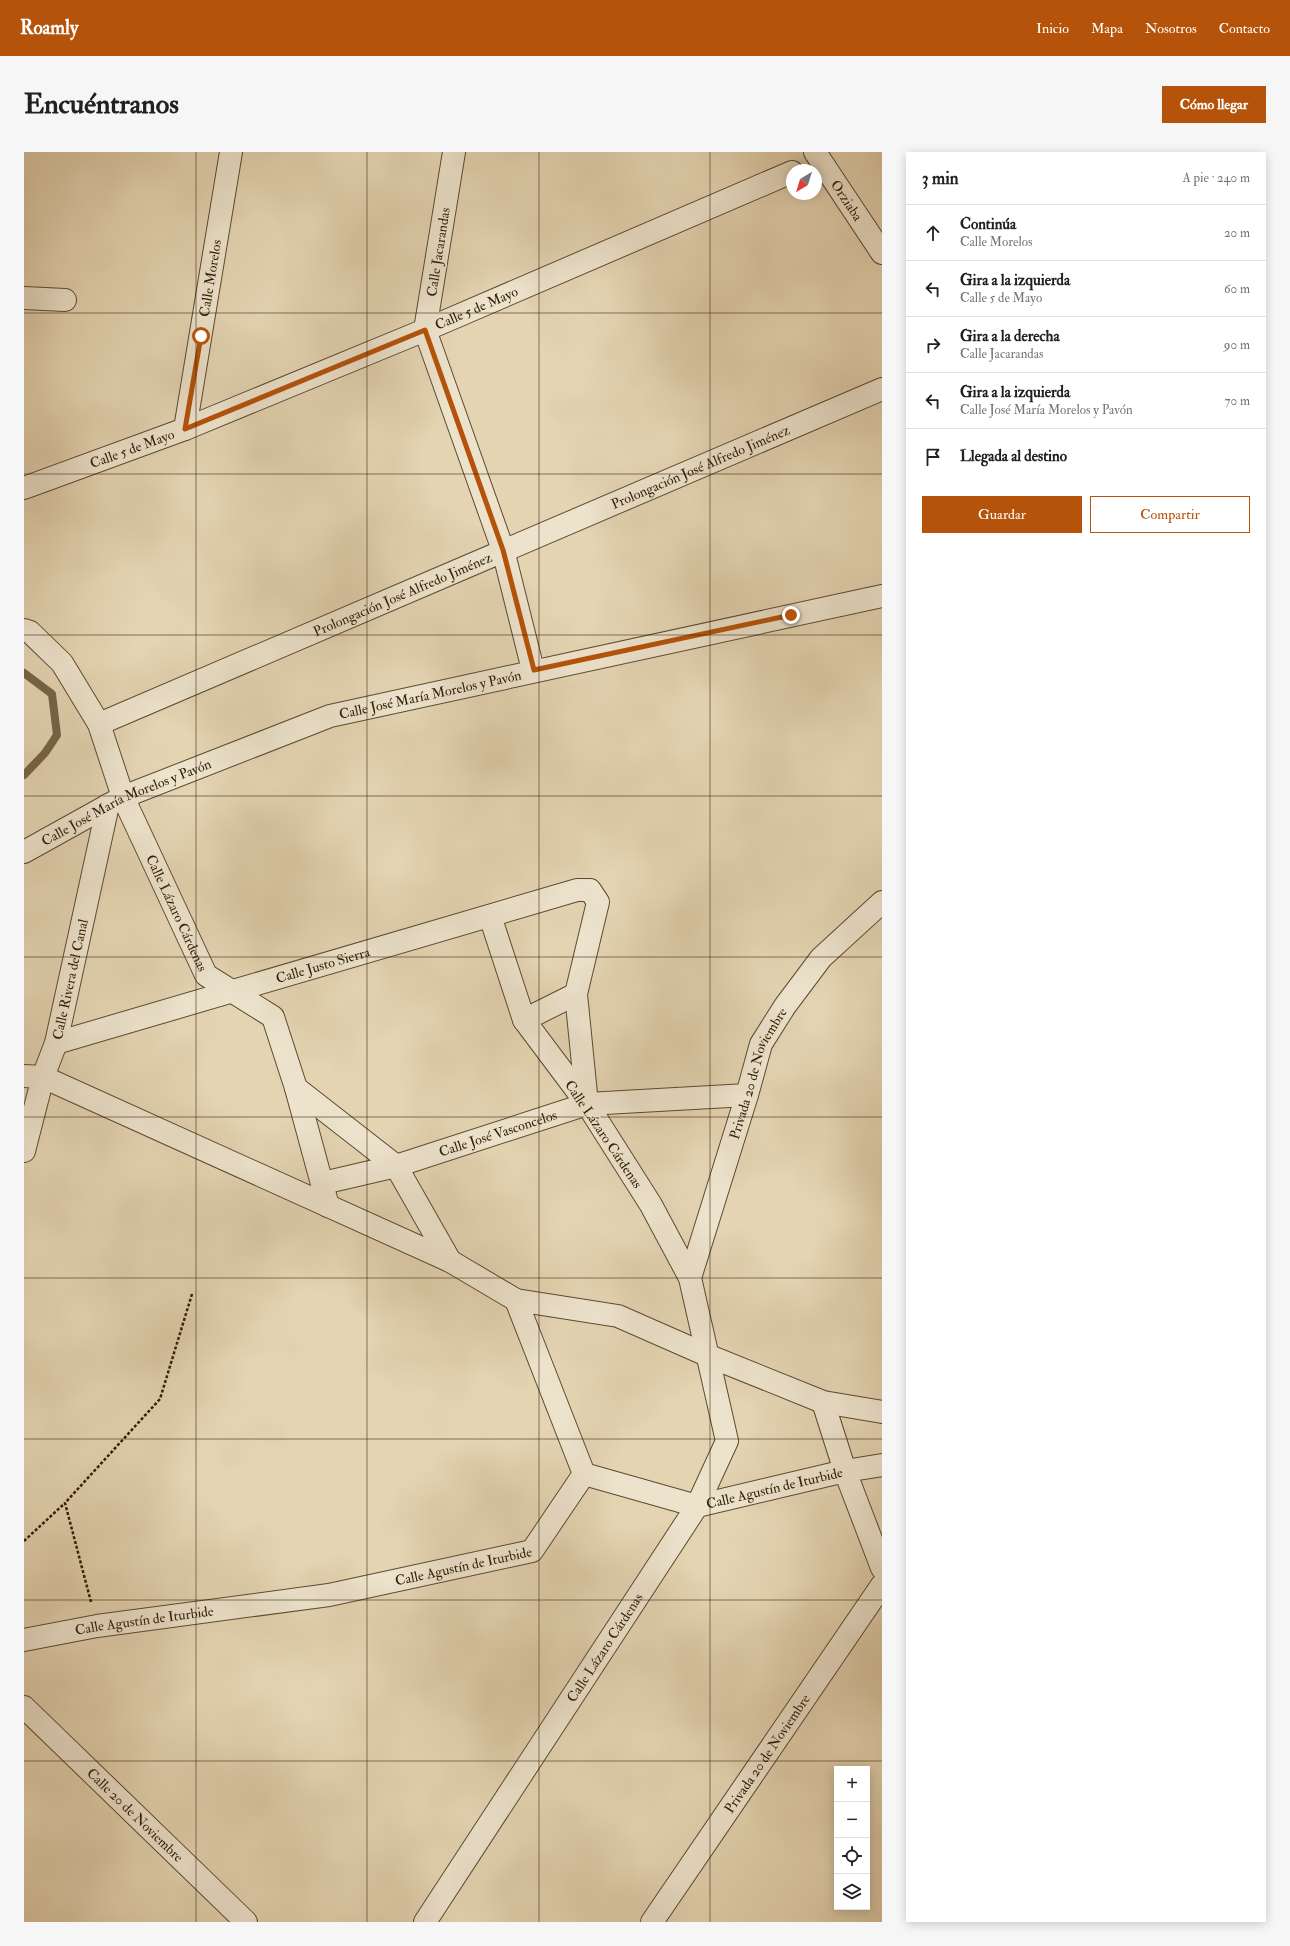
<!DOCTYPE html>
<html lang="es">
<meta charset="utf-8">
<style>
body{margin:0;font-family:"IM FELL Double Pica",serif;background:#f6f6f6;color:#202124}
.controls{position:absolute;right:12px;bottom:12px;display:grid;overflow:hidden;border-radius:0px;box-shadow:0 2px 10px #0003}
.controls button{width:36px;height:36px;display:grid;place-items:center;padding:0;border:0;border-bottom:1px solid #e0e0e0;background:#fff;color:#202124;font:20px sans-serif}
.compass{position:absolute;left:762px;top:12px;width:36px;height:36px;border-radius:50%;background:#fff;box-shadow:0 2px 10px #0003;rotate:218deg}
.stop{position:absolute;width:12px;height:12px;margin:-9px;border:3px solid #b45309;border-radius:50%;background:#fff}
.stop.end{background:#b45309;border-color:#fff;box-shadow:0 1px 4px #0008}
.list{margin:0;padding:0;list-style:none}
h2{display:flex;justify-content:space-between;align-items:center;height:52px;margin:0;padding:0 16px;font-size:17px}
h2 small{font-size:13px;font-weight:400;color:#757577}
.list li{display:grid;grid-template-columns:26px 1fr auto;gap:12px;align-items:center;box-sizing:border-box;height:56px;padding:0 16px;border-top:1px solid #e0e0e0}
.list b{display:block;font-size:15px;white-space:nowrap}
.list p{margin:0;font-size:13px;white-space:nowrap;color:#757577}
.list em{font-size:13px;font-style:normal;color:#757577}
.actions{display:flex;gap:8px;padding:12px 16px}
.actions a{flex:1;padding:9px 0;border:1px solid #b45309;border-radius:0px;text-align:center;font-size:14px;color:#b45309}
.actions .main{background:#b45309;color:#fff}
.icon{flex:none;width:22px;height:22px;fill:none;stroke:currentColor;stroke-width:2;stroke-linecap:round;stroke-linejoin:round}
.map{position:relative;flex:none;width:858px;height:1770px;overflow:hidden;border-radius:0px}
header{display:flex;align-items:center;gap:24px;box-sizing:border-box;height:56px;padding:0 20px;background:#b45309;color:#fff}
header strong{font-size:19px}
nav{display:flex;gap:22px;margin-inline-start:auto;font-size:14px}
.intro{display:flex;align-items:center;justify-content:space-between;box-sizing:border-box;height:96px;padding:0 24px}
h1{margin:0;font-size:28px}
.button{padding:10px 18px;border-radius:0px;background:#b45309;color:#fff;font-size:14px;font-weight:700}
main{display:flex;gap:24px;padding:0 24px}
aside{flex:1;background:#fff;border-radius:0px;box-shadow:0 2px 10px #0003}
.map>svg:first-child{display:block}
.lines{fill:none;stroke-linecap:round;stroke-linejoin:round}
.stream{stroke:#766549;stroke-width:8}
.minor-casing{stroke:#5c4a30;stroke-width:24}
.path{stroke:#2f1c04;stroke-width:2.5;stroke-dasharray:3 2;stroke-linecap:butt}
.minor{stroke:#ede3cd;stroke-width:22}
.route{stroke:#b45309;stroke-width:5}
.grid{fill:none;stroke:#2f1c04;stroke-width:1;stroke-opacity:0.55}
.labels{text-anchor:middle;stroke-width:3.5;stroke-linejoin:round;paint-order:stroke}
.street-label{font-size:14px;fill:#2f1c04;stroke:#ede3cd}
</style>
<header>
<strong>Roamly</strong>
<nav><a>Inicio</a><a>Mapa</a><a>Nosotros</a><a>Contacto</a></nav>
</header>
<div class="intro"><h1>Encuéntranos</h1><a class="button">Cómo llegar</a></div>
<main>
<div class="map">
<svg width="858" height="1770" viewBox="0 0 858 1770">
<rect width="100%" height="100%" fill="#e4d4b2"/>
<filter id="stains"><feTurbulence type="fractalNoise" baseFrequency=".005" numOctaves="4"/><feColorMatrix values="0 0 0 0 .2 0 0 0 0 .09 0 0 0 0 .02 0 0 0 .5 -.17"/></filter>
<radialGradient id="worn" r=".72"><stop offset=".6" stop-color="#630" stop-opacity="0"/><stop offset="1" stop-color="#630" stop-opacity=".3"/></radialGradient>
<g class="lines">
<polyline class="stream" points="0,521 28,542 33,583 21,601 0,623"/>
<defs>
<g id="minor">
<polyline points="430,0 401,178 479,398 509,518"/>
<path id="s1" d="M791 0 858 101"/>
<polyline points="0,146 41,148"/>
<path id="s2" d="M161 277 207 0"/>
<path id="s3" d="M0 336 161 277 401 178 768 20"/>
<path id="s4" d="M0 478 6 480 38 511 75 572 99 645 182 823 249 865 272 936 304 1054"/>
<path id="s5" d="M75 572 858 237"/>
<path id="s6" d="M0 700 99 645 306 564 858 444"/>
<polyline points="500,868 552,842"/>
<path id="s7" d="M32 891 553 738H566L574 750 552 842 563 952"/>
<polyline points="0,924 19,925 426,1109 492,1148 594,1164 685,1204 799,1250 858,1260"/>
<polyline points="272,936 372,1014 426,1109"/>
<path id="s8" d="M0 999 19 925 32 891 84 653"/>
<path id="s9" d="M299 1031 372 1014 563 952 723 943"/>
<path id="s10" d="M666 1126 723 943 737 892 761 854 797 806 858 750"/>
<polyline points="492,1148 560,1322"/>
<polyline points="799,1250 821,1319 858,1416"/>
<path id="s11" d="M560 1322 673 1354 821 1319 858 1313"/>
<path id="s12" d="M0 1488 73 1474 305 1443 508 1399 560 1322"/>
<path id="s13" d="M0 1555 222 1770"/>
<path id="s14" d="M401 1770 673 1354 703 1289 666 1126 627 1053 563 952 500 868 466 764"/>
<path id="s15" d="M628 1770 858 1433"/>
</g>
</defs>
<use href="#minor" class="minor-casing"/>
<g class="path">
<polyline points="0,1389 41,1351"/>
<polyline points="67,1450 41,1351 136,1247 168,1142"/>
</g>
<use href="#minor" class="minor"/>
</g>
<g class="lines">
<polyline class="route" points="177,184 161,277 401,178 479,398 510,518 767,463"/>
</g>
<path class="grid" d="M172 0V1770M343 0V1770M515 0V1770M686 0V1770M0 161H858M0 322H858M0 483H858M0 644H858M0 805H858M0 965H858M0 1126H858M0 1287H858M0 1448H858M0 1609H858"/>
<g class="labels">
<g class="street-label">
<text dy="5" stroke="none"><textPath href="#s1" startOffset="58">Orziaba</textPath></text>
<text transform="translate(414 100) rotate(-81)" y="5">Calle Jacarandas</text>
<text dy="5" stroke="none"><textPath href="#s2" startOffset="153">Calle Morelos</textPath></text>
<text dy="5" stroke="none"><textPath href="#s3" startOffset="487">Calle 5 de Mayo</textPath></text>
<text dy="5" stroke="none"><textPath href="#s3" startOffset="115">Calle 5 de Mayo</textPath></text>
<text dy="5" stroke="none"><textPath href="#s5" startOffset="654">Prolongación José Alfredo Jiménez</textPath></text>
<text dy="5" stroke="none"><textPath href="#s5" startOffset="330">Prolongación José Alfredo Jiménez</textPath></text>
<text dy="5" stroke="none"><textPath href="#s6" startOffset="438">Calle José María Morelos y Pavón</textPath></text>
<text dy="5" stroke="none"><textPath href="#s6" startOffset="114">Calle José María Morelos y Pavón</textPath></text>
<text dy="5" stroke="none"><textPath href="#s4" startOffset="327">Calle Lázaro Cárdenas</textPath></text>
<text dy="5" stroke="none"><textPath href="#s7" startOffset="278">Calle Justo Sierra</textPath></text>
<text dy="5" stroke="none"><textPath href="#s8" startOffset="178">Calle Rivera del Canal</textPath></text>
<text dy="5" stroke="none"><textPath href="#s10" startOffset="216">Privada 20 de Noviembre</textPath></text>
<text dy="5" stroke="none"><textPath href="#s9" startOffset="182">Calle José Vasconcelos</textPath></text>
<text transform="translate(580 982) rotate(56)" y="5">Calle Lázaro Cárdenas</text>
<text dy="5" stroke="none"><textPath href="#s11" startOffset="197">Calle Agustín de Iturbide</textPath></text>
<text dy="5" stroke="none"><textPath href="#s12" startOffset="446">Calle Agustín de Iturbide</textPath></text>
<text dy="5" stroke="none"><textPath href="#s12" startOffset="122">Calle Agustín de Iturbide</textPath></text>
<text dy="5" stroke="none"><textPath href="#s14" startOffset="328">Calle Lázaro Cárdenas</textPath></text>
<text dy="5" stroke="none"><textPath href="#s15" startOffset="204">Privada 20 de Noviembre</textPath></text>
<text dy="5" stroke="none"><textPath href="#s13" startOffset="155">Calle 20 de Noviembre</textPath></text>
</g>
</g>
<rect width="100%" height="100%" filter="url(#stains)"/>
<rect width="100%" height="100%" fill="url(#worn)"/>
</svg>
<div class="controls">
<button>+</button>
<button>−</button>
<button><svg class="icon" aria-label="locate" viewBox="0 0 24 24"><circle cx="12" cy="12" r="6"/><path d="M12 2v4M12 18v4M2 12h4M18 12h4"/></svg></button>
<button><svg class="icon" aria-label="layers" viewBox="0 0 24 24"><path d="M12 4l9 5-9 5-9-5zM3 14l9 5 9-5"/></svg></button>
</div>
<svg class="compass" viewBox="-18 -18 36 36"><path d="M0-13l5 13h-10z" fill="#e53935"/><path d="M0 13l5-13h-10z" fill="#757577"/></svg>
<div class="stop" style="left:177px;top:184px"></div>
<div class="stop end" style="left:767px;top:463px"></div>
</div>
<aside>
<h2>3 min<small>A pie · 240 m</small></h2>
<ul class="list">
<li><svg class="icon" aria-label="ahead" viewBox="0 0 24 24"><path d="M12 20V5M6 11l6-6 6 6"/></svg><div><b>Continúa</b><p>Calle Morelos</p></div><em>20 m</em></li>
<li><svg class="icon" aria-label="left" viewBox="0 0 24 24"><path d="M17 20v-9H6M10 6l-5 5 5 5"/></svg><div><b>Gira a la izquierda</b><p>Calle 5 de Mayo</p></div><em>60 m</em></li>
<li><svg class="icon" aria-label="right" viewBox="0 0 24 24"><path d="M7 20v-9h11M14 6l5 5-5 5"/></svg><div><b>Gira a la derecha</b><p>Calle Jacarandas</p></div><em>90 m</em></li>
<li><svg class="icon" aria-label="left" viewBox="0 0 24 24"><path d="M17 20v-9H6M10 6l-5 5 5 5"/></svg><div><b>Gira a la izquierda</b><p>Calle José María Morelos y Pavón</p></div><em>70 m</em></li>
<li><svg class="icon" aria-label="arrive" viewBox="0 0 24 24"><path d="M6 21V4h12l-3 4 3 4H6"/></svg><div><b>Llegada al destino</b></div></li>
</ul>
<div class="actions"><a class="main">Guardar</a><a>Compartir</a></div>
</aside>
</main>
